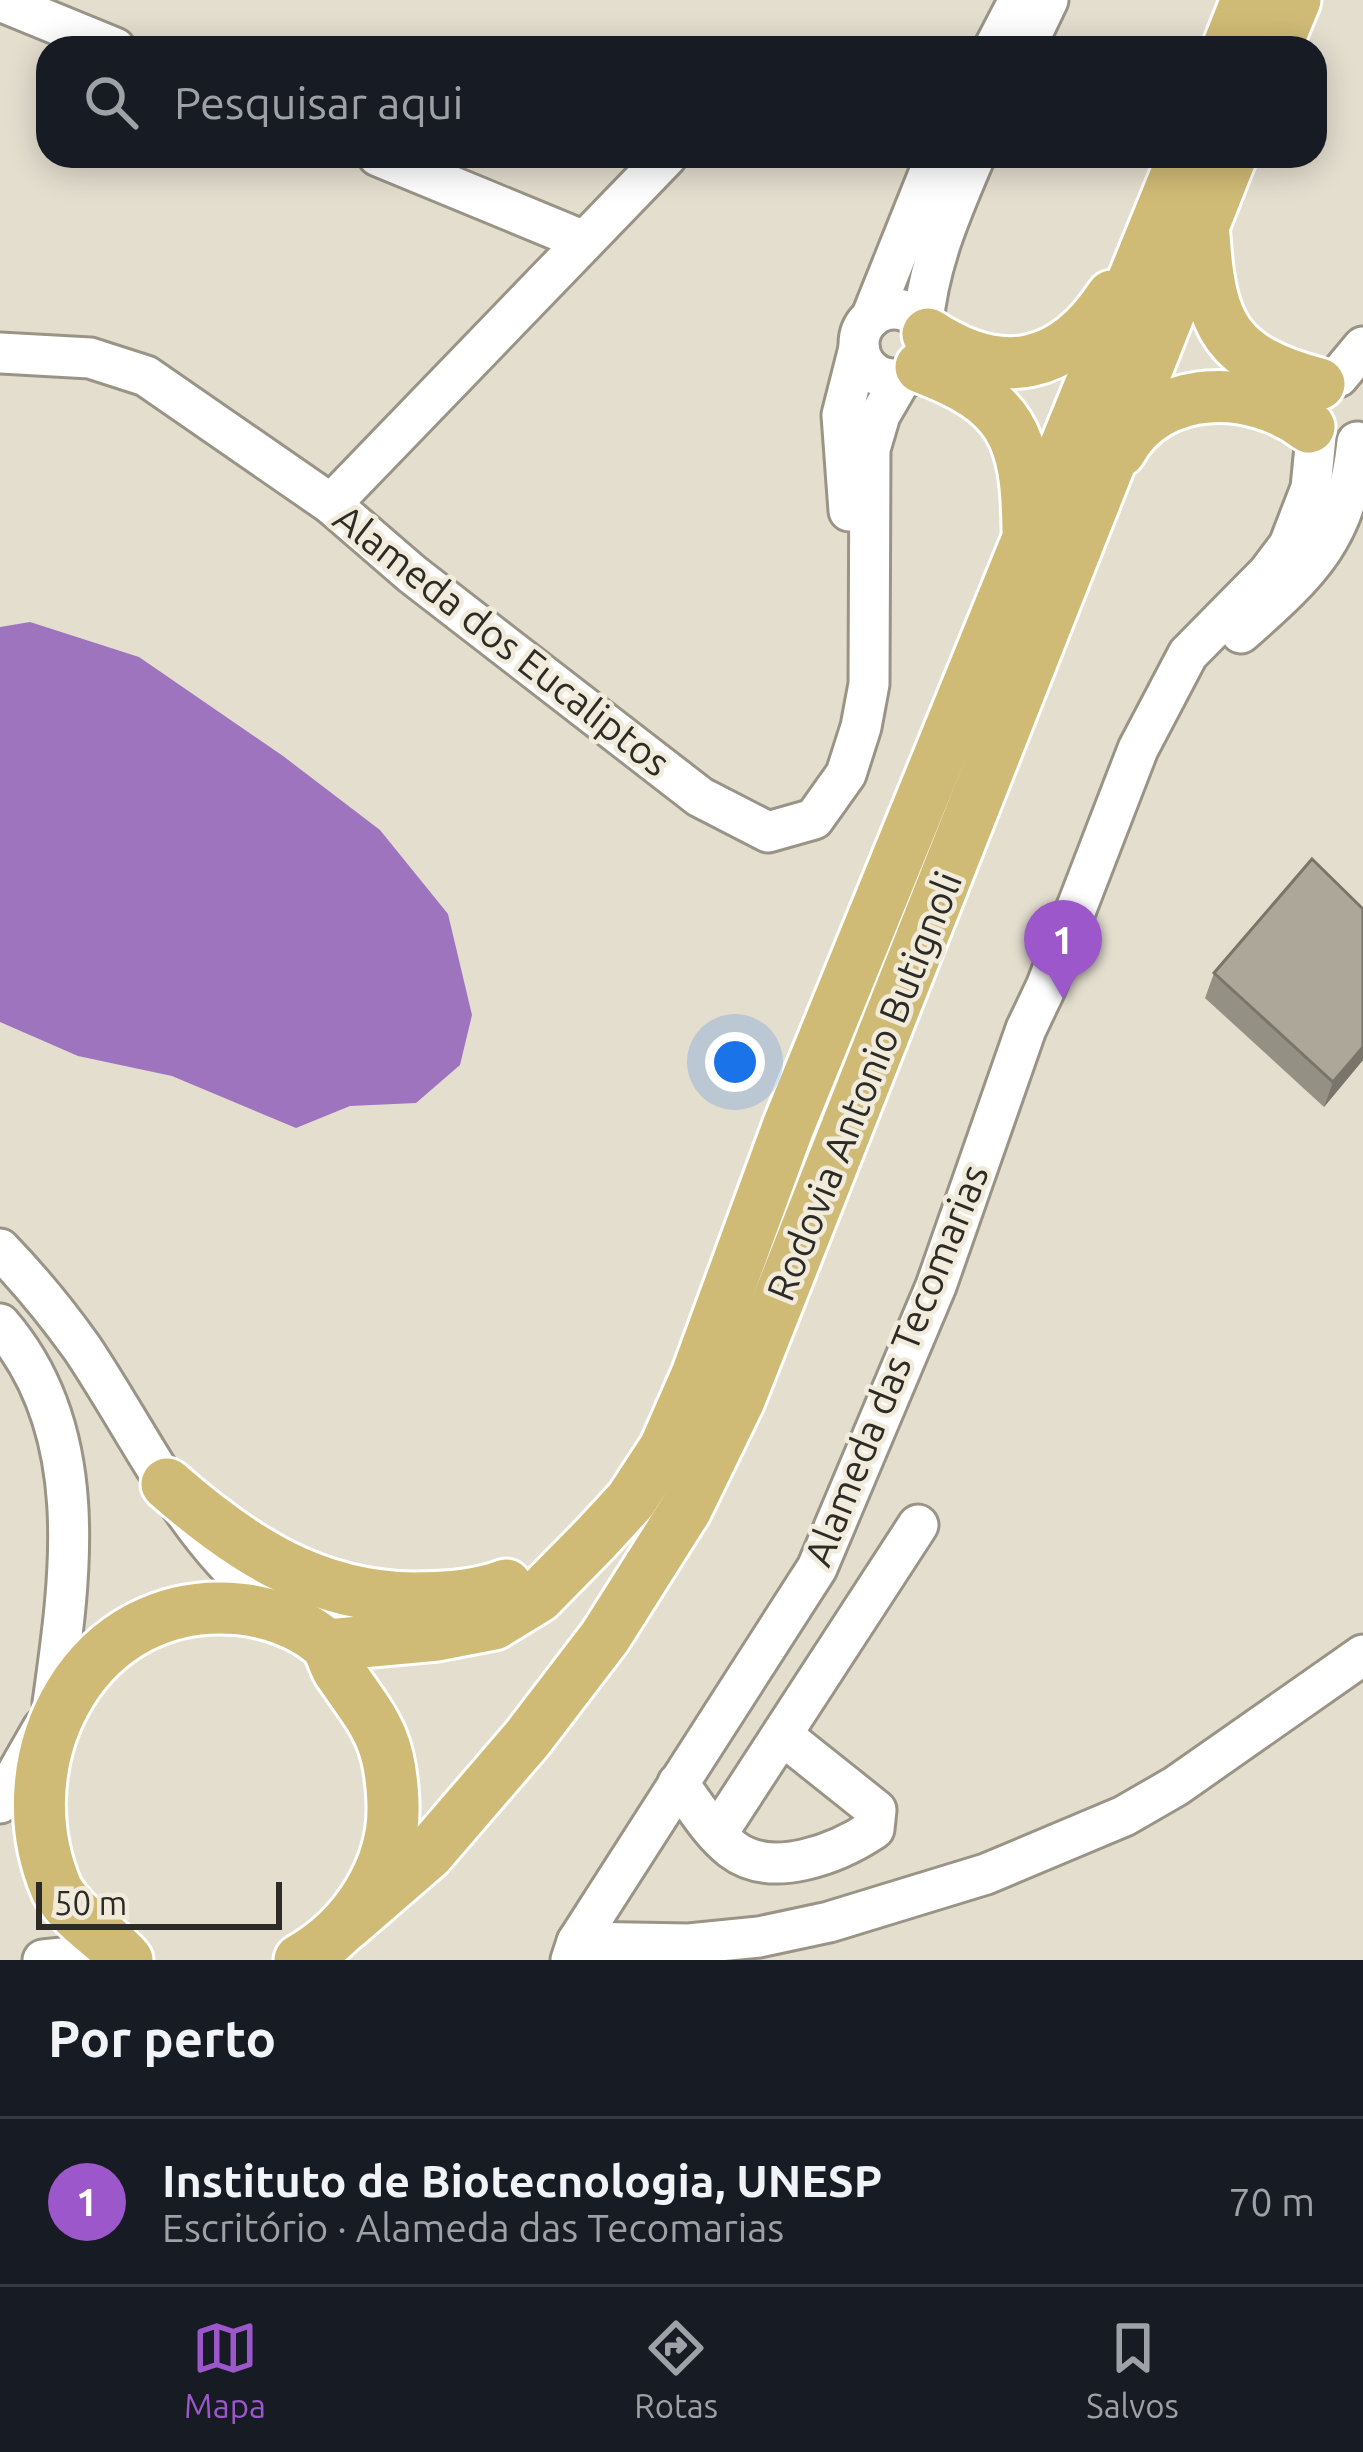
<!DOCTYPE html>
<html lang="pt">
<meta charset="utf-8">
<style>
body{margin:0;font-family:Ubuntu,sans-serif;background:#242831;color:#f1f3f6}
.scale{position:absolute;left:36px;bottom:30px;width:246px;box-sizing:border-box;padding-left:12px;border:6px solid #2d2b26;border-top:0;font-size:33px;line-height:42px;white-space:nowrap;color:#2d2b26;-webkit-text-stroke:9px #f1ebdc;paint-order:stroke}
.you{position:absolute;left:735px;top:1062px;width:42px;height:42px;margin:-30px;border:9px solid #fff;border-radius:50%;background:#1a73e8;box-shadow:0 0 0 18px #1a73e833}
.badge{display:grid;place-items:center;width:78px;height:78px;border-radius:50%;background:#9c57cb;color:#fff;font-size:39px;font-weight:700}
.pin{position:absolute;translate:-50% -99px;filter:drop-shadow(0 3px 6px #0008)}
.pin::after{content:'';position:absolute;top:63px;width:42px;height:36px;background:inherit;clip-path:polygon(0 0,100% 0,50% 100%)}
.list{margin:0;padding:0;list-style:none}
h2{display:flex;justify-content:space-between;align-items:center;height:156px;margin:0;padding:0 48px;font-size:51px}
h2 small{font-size:39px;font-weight:400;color:#9ea1a6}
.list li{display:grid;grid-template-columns:78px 1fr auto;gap:36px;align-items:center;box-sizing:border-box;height:168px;padding:0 48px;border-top:3px solid #363941}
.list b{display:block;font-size:45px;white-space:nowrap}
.list p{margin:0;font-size:39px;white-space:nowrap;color:#9ea1a6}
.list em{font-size:39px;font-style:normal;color:#9ea1a6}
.icon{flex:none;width:66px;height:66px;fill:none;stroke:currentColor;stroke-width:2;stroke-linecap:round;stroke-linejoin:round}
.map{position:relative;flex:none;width:1363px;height:1960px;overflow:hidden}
.search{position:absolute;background:#171b24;box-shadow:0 6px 30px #0003;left:36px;right:36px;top:36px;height:132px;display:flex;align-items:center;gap:30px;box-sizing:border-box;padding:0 42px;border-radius:36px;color:#9ea1a6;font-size:45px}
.sheet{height:324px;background:#171b24}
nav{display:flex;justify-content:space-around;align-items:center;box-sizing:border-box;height:168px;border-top:3px solid #363941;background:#171b24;font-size:33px;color:#9ea1a6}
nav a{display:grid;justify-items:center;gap:6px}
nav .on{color:#9c57cb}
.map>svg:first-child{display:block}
.water{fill:#9d74bd}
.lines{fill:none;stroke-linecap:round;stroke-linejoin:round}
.minor-casing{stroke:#999486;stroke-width:45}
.major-casing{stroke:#fff;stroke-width:57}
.minor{stroke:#fff;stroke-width:39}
.major{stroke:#d0bb76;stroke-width:51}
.wall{fill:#959084}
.shaded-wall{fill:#79756b}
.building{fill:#ada799;stroke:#79756b;stroke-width:3}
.labels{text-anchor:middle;stroke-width:9;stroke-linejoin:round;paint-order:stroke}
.street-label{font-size:39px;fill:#2d2b26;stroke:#f1ebdc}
</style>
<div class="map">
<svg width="1363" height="1960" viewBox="0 0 1363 1960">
<rect width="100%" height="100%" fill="#e4decf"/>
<polygon class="water" points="30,622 139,657 283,756 380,830 448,914 472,1015 460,1065 416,1103 350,1106 296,1128 172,1076 78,1056 0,1022 0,627"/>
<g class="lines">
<defs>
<g id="minor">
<polyline points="0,1 115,48"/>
<polyline points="994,48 1019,0"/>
<polyline points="1025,48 1048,0"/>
<polyline points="378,156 584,241"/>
<circle cx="894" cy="344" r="35"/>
<polyline points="871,318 936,156"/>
<path d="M923 324C928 264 952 210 975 156"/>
<polyline points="0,353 90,358 146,376 331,504 412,574 700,797 768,832 814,819 846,774 861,727 869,684 870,449 880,415 901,379"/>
<polyline points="1306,408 1319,384 1338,377 1363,347"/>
<polyline points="331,504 667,156"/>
<polyline points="849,511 842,415 859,348"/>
<path d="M1241 633C1311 571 1347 538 1357 442"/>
<path d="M0 1249C30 1280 57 1313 82 1348 145 1442 191 1550 286 1616"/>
<path d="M0 1324C92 1430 71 1575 53 1703"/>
<path d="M678 1783C695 1805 710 1832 732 1849 772 1880 838 1853 874 1829L876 1810 782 1735"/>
<polyline points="0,1803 43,1728"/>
<polyline points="717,1834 918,1525"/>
<polyline points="577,1942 689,1944 759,1937 829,1922 986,1874 1124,1816 1176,1786 1363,1655"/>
<polyline points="43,1960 120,1952"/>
<polyline points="571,1960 577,1942 817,1568 936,1286 1026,1029 1046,987 1138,749 1188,654 1268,573 1289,545 1311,488 1316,436"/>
</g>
<g id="major">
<polyline points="1228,48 1247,0"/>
<polyline points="1275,48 1295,0"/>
<path d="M1204 236C1210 327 1226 359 1319 384"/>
<path d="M928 334C1001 382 1064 370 1112 296"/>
<path d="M921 367C1012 401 1027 436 1028 530"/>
<path d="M1120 451C1158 382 1253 384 1309 427"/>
<path d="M167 1484C240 1548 314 1597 414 1598 444 1598 478 1596 506 1585"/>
<polyline points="328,1645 437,1635 494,1624 538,1597 596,1538 631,1500 665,1448 697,1375 788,1127 1184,156"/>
<polyline points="346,1925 428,1854 527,1739 605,1637 686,1509 739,1400 1231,156"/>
<path d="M127 1960C105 1935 75 1920 57 1890 0 1758 87 1593 240 1609 268 1612 301 1623 323 1642 332 1650 333 1663 340 1673 375 1723 391 1739 393 1804 395 1868 355 1929 300 1960"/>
</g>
</defs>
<use href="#minor" class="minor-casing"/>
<use href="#major" class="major-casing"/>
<use href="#minor" class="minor"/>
<use href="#major" class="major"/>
</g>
<polygon class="wall" points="1214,973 1363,1060 1324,1107 1205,998"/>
<polygon class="shaded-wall" points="1363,1047 1363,1060 1324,1107 1333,1082"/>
<polygon class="building" points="1312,859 1363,909 1363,1047 1333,1082 1214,973"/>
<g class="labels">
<g class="street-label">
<text transform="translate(502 640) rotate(38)" y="14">Alameda dos Eucaliptos</text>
<text transform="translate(864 1086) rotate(-68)" y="14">Rodovia Antonio Butignoli</text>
<text transform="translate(896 1365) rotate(-68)" y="14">Alameda das Tecomarias</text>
</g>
</g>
</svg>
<div class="scale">50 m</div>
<div class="you"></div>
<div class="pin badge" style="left:1063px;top:999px">1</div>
<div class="search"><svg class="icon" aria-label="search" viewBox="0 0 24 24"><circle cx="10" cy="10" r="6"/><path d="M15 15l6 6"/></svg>Pesquisar aqui</div>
</div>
<section class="sheet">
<h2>Por perto<small></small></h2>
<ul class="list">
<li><span class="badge">1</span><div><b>Instituto de Biotecnologia, UNESP</b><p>Escritório · Alameda das Tecomarias</p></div><em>70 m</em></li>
</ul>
</section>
<nav>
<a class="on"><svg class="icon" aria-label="map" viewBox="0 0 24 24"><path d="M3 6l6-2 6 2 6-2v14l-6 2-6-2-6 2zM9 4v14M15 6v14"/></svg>Mapa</a>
<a><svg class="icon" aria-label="directions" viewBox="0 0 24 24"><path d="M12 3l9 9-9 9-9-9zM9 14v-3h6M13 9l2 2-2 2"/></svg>Rotas</a>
<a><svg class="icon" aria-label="saved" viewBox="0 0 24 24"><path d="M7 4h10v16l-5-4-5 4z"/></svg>Salvos</a>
</nav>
